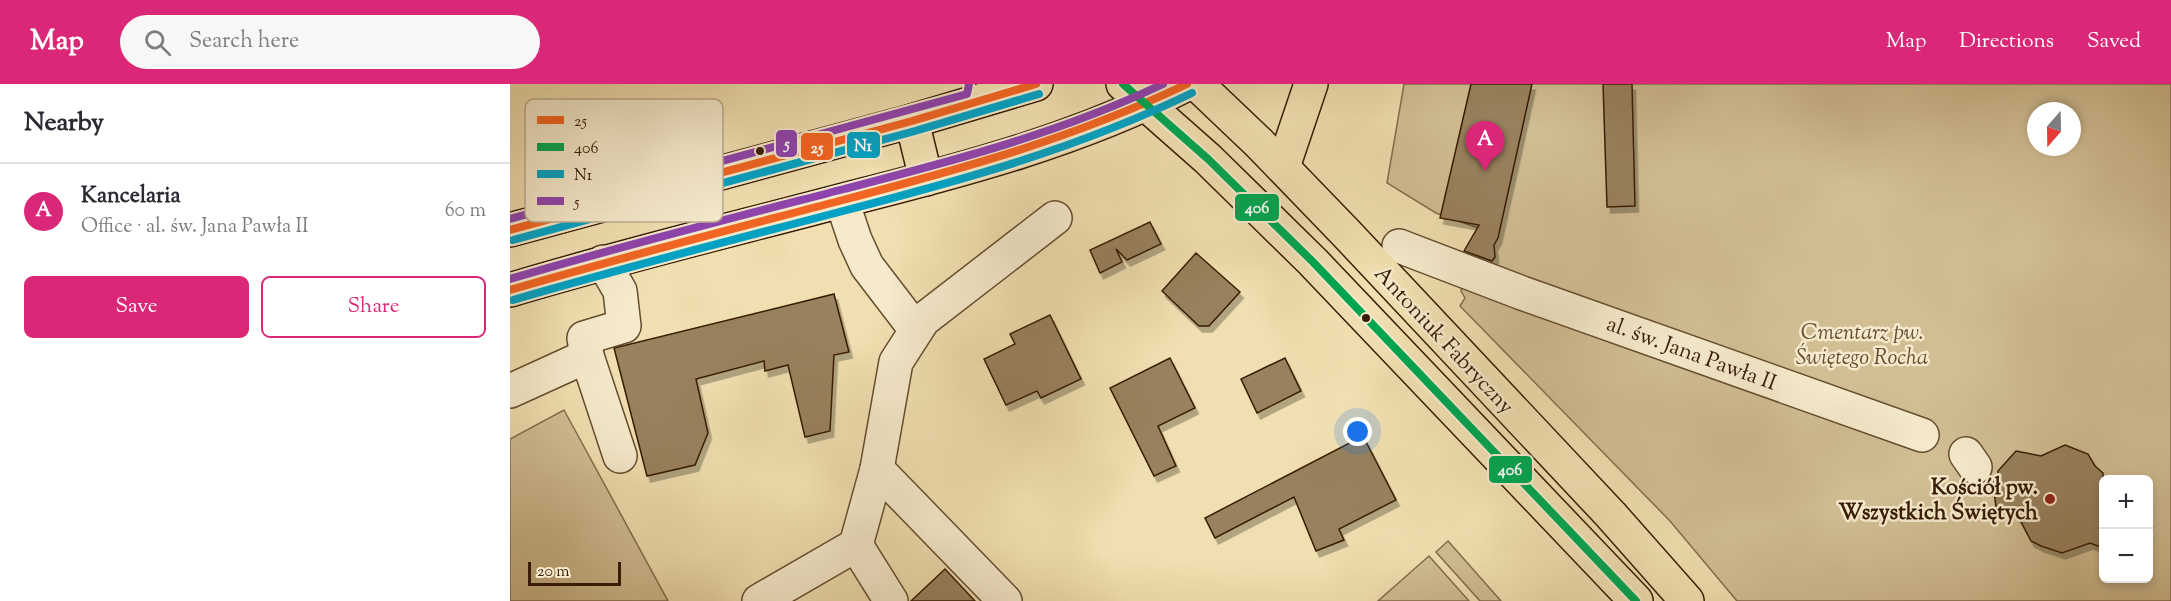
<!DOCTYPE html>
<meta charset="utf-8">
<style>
body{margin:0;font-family:"Sorts Mill Goudy",serif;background:#f7f7f7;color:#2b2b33}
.controls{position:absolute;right:18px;bottom:18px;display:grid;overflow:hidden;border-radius:9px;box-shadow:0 3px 9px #0003}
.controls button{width:54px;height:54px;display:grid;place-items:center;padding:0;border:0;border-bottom:2px solid #e1e1e2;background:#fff;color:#2b2b33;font:30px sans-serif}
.compass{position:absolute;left:1517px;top:18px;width:54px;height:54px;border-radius:50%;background:#fff;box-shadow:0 3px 9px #0003;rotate:200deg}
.scale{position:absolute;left:18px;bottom:15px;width:93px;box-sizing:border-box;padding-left:6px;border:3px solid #381c04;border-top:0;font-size:16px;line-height:21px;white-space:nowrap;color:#381c04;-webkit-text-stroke:4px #f5eacc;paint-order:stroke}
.you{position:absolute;left:848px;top:348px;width:21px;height:21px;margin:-15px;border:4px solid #fff;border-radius:50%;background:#1a73e8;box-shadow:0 0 0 9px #1a73e833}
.badge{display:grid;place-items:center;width:39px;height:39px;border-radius:50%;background:#db2777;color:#fff;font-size:20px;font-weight:700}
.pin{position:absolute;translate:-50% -50px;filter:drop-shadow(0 2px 3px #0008)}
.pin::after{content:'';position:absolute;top:32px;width:21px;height:18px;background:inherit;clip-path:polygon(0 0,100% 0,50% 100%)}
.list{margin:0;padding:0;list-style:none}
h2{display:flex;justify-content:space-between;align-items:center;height:78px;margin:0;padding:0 24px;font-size:26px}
h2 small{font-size:20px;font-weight:400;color:#7c7c81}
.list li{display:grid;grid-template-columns:39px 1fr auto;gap:18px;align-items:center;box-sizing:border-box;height:96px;padding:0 24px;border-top:2px solid #e1e1e2}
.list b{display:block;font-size:22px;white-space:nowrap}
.list p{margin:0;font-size:20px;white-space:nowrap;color:#7c7c81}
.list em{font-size:20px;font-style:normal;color:#7c7c81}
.actions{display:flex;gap:12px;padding:18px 24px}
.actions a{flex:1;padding:14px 0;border:2px solid #db2777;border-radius:9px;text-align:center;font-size:21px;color:#db2777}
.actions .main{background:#db2777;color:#fff}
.icon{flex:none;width:33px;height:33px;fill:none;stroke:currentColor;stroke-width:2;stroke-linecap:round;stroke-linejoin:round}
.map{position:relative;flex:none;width:1661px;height:517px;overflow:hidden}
header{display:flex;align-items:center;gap:36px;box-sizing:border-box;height:84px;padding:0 30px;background:#db2777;color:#fff}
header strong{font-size:28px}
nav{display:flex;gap:33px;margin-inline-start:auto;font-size:21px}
.search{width:420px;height:54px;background:#f7f7f7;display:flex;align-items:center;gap:15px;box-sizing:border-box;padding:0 21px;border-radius:33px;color:#7c7c81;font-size:22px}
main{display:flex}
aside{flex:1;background:#fff}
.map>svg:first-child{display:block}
.green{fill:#d1be93;stroke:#846d4c;stroke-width:1.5;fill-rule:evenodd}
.building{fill:#98815d;stroke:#381c04;stroke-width:1.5;filter:url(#shadow)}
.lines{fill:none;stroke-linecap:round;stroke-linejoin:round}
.minor-casing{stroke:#664d2f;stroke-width:36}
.major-casing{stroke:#381c04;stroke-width:36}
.minor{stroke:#f5eacc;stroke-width:33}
.major{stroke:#f0dfb0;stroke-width:33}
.bus-1-casing{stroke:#f5eacc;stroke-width:12}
.bus-2-casing{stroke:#f5eacc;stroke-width:12}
.bus-3-casing{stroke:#f5eacc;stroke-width:12}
.bus-4-casing{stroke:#f5eacc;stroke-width:12}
.bus-1{stroke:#f26522;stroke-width:8}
.bus-2{stroke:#00a651;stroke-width:8}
.bus-3{stroke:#03a2c4;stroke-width:8}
.bus-4{stroke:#8e44ad;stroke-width:8}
.bus-dot{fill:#381c04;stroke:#f5eacc;stroke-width:2}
.poi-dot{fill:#8f2418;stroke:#f5eacc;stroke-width:2}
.labels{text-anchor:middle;stroke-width:5;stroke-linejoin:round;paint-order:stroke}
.park-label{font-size:22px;font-style:italic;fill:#664d2f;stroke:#f5eacc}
.street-label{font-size:22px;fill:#381c04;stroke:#f5eacc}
.poi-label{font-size:22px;font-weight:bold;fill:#381c04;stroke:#f5eacc;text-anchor:end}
.key{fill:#f5eacc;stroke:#bcac90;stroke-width:1.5}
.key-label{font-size:16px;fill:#381c04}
.line-badge{stroke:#f5eacc;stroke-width:2}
.badge-label{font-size:16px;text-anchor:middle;font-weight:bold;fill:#fff}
</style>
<header>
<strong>Map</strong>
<div class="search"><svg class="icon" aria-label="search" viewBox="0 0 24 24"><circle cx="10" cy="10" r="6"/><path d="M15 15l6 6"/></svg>Search here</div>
<nav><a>Map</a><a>Directions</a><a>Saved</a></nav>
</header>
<main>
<aside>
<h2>Nearby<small></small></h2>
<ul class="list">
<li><span class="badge">A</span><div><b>Kancelaria</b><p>Office · al. św. Jana Pawła II</p></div><em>60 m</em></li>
</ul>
<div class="actions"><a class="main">Save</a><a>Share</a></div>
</aside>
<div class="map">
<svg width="1661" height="517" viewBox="0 0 1661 517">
<defs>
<filter id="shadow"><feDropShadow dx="3.5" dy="6" stdDeviation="0" flood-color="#0004"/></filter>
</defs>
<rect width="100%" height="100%" fill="#f0dfb0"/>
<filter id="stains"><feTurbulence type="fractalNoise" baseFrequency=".00333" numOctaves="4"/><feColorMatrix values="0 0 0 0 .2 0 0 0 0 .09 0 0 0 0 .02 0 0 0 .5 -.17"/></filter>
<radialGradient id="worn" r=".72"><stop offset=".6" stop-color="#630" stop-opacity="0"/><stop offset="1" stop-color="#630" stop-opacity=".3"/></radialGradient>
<g class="green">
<path d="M894 0H1661V517H1227L1160 437 950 222 955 214 951 207 953 199 971 145 926 129 877 99ZM1526 27H1562V63H1526ZM1594 396H1638V494H1594Z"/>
<polygon points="54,326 158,517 0,517 0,355"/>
<polygon points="938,457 991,517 970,517 926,468"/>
<polygon points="919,472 959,517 868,517"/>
</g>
<g class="building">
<polygon points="961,0 1022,0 988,154 984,161 985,173 982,177 954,167 969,141 930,134"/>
<polygon points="1093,0 1122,0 1125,122 1097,123"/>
<polygon points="640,138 651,160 617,176 606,165 612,178 590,189 580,166"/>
<polygon points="686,169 730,208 699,242 689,242 652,207"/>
<polygon points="324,210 339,268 324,271 320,347 295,353 278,281 255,287 254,277 186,295 198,349 185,381 137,392 104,264"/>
<polygon points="540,231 571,295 531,314 527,307 496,321 474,275 505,260 500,250"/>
<polygon points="660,274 685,324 648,342 666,382 644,392 600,304"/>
<polygon points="775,274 791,307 747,329 731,295"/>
<polygon points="853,352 886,416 829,445 834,456 806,467 784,413 705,454 695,434"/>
<polygon points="1555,361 1578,370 1585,382 1593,389 1593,464 1580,459 1552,469 1531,462 1521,457 1510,436 1504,429 1486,423 1483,399 1488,392 1488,387 1506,367 1531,372"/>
<polygon points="435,485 465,517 401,517"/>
</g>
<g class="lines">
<defs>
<g id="minor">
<polyline points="332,117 345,156 357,182 406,246"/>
<polyline points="889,162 1012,209 1412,351"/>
<polyline points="93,178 110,207 114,242 74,254 77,272 110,372"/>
<polyline points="0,307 77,272"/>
<polyline points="1456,370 1465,383"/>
<polyline points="367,385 495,517"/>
<polyline points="346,461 381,517"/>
<polyline points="249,517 346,461 367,385 386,278 413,236 545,134"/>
</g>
<g id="major">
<polyline points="613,0 698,75 803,178 1126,517"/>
<polyline points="687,0 749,59 836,149 1101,431 1177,517"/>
<polyline points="402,37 416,95"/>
<polyline points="773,83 801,0"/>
<polyline points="0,146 402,37 526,0"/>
<path d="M0 206C112 172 225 145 338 115 454 86 570 55 677 0"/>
</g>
</defs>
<use href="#minor" class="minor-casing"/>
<use href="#major" class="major-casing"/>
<use href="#minor" class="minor"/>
<use href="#major" class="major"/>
<defs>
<g id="bus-1">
<polyline points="0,146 402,37 526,0"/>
<path d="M0 206C109 174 219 146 329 117 451 85 562 55 677 0"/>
</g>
<polyline id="bus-2" points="613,0 698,75 803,178 1126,517"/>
<g id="bus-3">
<polyline points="3,156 405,47 529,10"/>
<path d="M3 216C112 184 223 156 333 127 456 95 566 65 682 9"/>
</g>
<g id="bus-4">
<polyline points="0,135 457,10 459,0"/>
<path d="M0 195C111 162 222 134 334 105 442 77 551 49 653 0"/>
</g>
</defs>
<use href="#bus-1" class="bus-1-casing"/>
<use href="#bus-2" class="bus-2-casing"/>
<use href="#bus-3" class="bus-3-casing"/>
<use href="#bus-4" class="bus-4-casing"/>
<use href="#bus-1" class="bus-1"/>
<use href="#bus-2" class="bus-2"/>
<use href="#bus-3" class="bus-3"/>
<use href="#bus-4" class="bus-4"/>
</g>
<g class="bus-dot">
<circle cx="250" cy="67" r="5"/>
<circle cx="856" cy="234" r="5"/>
</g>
<circle class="poi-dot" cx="1540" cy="415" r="6"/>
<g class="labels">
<g class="park-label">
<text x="1352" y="255">Cmentarz pw.<tspan x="1352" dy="25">Świętego Rocha</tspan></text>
</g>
<g class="street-label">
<text transform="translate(935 255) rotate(47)" y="8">Antoniuk Fabryczny</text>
<text transform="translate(1182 268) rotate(20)" y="8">al. św. Jana Pawła II</text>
</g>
<g class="poi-label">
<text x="1528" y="410">Kościół pw.<tspan x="1528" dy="25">Wszystkich Świętych</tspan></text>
</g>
</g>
<rect x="15" y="15" width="198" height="123" rx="9" class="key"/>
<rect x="27" y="32" width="27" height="8" fill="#f26522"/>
<rect x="27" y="59" width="27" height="8" fill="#00a651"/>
<rect x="27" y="86" width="27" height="8" fill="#03a2c4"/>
<rect x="27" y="113" width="27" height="8" fill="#8e44ad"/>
<g class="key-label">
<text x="64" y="42">25</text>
<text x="64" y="69">406</text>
<text x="64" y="96">N1</text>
<text x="64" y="123">5</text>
</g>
<g class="line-badge">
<rect x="265" y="45" width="23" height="29" rx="6" fill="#8e44ad"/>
<rect x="336" y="47" width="35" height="28" rx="6" fill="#03a2c4"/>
<rect x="290" y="48" width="34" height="29" rx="6" fill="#f26522"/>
<rect x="724" y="109" width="46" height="29" rx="6" fill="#00a651"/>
<rect x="978" y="371" width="45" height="29" rx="6" fill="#00a651"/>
</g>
<g class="badge-label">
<text x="277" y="65">5</text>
<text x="353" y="67">N1</text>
<text x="307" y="69">25</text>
<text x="747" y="129">406</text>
<text x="1000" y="391">406</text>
</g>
<rect width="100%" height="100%" filter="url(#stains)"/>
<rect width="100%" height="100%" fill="url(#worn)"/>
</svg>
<div class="controls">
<button>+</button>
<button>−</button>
</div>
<svg class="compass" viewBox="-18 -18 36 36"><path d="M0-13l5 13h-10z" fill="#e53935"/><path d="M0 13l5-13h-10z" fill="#7c7c81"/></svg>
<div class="scale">20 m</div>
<div class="you"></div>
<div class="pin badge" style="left:975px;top:87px">A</div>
</div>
</main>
